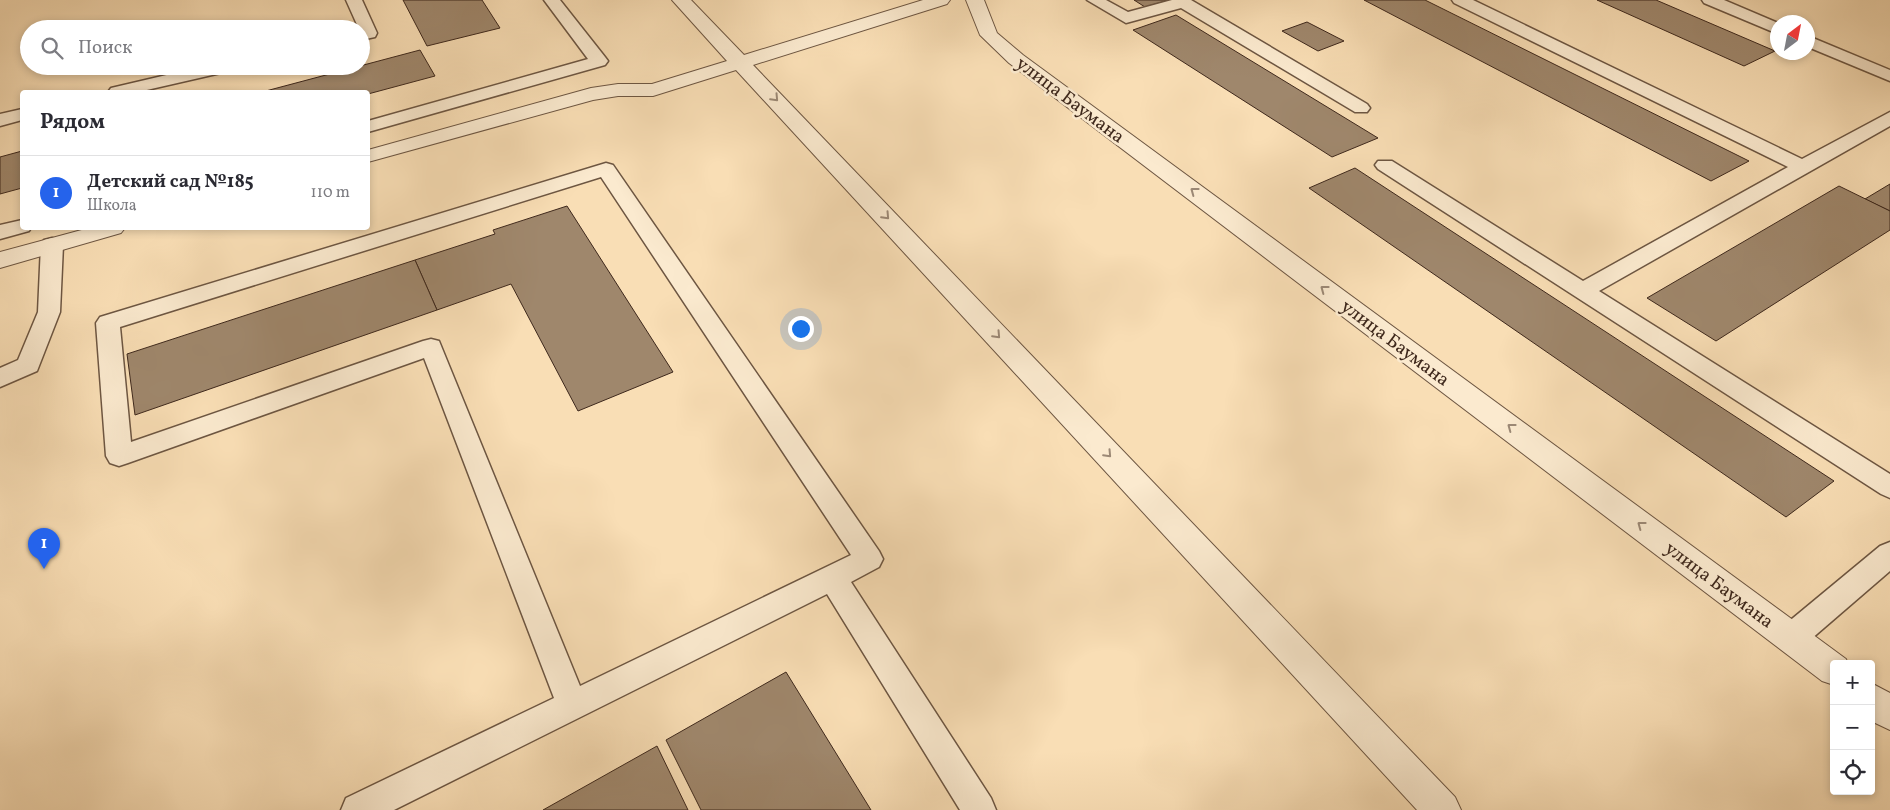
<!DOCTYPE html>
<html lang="ru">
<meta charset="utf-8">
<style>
body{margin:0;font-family:Vollkorn,serif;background:#f2f2f3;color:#2b2b33}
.controls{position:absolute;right:15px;bottom:15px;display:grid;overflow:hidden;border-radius:5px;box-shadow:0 2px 8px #0003}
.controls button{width:45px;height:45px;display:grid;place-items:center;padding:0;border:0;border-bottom:1px solid #e1e1e2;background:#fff;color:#2b2b33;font:25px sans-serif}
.compass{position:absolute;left:1770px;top:15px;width:45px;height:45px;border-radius:50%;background:#fff;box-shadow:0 2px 8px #0003;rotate:32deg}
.you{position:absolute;left:800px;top:328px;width:18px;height:18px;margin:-12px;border:4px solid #fff;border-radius:50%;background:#1a73e8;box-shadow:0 0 0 8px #1a73e833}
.badge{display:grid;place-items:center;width:32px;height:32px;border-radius:50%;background:#2563eb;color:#fff;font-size:16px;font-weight:700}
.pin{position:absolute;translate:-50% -41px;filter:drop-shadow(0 1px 2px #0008)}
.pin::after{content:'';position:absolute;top:26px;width:18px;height:15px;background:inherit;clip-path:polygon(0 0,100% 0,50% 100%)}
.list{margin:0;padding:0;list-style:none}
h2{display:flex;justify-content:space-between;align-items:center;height:65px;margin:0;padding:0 20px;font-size:21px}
h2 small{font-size:16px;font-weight:400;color:#7c7c81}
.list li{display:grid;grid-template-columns:32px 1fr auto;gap:15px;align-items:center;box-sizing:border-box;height:75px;padding:0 20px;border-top:1px solid #e1e1e2}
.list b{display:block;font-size:19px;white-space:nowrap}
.list p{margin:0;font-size:16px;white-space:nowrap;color:#7c7c81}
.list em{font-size:16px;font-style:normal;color:#7c7c81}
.icon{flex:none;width:28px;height:28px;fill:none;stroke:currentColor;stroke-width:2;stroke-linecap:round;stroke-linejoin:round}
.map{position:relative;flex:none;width:1890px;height:810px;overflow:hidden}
.search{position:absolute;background:#fff;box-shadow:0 2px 8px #0003;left:20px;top:20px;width:350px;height:55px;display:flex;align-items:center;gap:12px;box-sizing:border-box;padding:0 18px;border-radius:28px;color:#7c7c81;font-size:19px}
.panel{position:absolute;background:#fff;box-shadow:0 2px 8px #0003;left:20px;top:90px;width:350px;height:140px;border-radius:5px}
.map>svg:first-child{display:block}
.building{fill:#9f876c;stroke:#3e281c}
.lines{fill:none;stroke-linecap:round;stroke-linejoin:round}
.lane-casing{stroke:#6d5642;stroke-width:3}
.street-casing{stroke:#6d5642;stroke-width:2}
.lane{fill:#fbeacf;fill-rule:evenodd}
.street{fill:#fbeacf;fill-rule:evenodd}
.oneway{stroke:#9c8976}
.labels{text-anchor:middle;stroke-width:5;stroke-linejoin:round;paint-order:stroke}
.street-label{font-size:19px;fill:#3e281c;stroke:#fbeacf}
</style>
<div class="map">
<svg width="1890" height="810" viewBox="0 0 1890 810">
<rect width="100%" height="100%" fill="#f9deb5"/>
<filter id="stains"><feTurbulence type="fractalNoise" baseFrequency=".004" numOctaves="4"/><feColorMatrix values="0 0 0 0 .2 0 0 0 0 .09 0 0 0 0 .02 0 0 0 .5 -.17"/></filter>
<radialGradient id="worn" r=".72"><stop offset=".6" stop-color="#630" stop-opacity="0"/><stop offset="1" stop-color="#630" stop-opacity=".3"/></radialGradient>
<g class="building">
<polygon points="403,0 482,0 500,28 427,46"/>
<polygon points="1134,0 1169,0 1145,7"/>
<polygon points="1364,0 1425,0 1749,161 1711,181"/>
<polygon points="1597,0 1656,0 1775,51 1744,66"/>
<polygon points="1176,15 1378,138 1332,157 1133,30"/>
<polygon points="1307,22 1344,41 1318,51 1282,31"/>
<polygon points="420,50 435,76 368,94 368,92 262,92"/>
<polygon points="22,151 22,188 0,194 0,157"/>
<polygon points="1355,168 1834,481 1786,517 1309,188"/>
<polygon points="1890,184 1890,211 1865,199"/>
<polygon points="1839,186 1890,211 1890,230 1716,341 1647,298"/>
<polygon points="567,206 673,372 578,411 511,284 437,310 415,260 495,234 493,230"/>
<polygon points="415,260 437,310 135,415 127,354"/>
<polygon points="786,672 871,810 701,810 666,740"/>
<polygon points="657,746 688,810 543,810"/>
</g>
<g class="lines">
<defs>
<g id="lane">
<polygon points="346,0 362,0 377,33 375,37 361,40 361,29 359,29"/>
<polygon points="544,0 560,0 605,57 608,61 605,65 368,132 368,121 588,59"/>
<polygon points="1087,0 1106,0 1128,12 1172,0 1191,0 1367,104 1370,108 1367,112 1355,112 1181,8 1126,23"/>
<polygon points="1452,0 1473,0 1802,159 1890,112 1890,126 1599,291 1890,474 1890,498 1881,494 1378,169 1375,165 1378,161 1392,161 1583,281 1788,167 1454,3"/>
<polygon points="1702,0 1724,0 1778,23 1778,34 1704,3"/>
<polygon points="1808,36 1890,70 1890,81 1808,47"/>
<polygon points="205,66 237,66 234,70 138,92 108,92 111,88"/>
<polygon points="22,109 22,120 0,126 0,114"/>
<path d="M606 163 613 165 879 551 883 559 879 567 851 582 991 798 996 810H960L827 594 394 810H341L346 798 554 698 424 358 128 463 119 466 110 463 106 456 96 323 100 317ZM601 177 851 555 580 686 439 341 431 339 423 341 131 442 120 327Z"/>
<polygon points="22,220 22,228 31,228 29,231 0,239 0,225"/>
<polygon points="52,238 60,240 63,245 60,312 37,371 0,387 0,368 18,360 38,312 41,245 44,240"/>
<polygon points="1890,542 1890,571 1803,646 1792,650 1781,646 1777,637 1781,628 1880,546"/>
</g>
<g id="street">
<polygon points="672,0 691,0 744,55 923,0 950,0 947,4 753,65 1455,797 1461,810 1417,810 736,70 653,96 618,96 593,100 368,162 368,150 591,88 618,84 652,84 727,61"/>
<polygon points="966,0 984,0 997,33 1023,55 1846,659 1848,664 1834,664 1834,685 1822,681 1009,63 980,35"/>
<polygon points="89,228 125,228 121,233 0,268 0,252"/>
<polygon points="1871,683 1890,693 1890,730 1871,721"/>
</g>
</defs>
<use href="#lane" class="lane-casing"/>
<use href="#street" class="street-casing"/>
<use href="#lane" class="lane"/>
<use href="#street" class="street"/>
</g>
<defs><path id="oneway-chevron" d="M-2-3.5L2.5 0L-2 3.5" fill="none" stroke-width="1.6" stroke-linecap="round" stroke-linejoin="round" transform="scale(1.25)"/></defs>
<g class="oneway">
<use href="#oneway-chevron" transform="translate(775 98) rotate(47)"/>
<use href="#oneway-chevron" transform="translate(1194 191) rotate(-143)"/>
<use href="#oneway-chevron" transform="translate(886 216) rotate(47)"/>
<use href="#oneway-chevron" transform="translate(1324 289) rotate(-143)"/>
<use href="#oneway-chevron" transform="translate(997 335) rotate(47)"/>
<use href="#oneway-chevron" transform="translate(1511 427) rotate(-143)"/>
<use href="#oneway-chevron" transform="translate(1108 454) rotate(47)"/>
<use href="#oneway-chevron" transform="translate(1641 525) rotate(-143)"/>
</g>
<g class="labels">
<g class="street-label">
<text transform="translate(1071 99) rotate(37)" y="7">улица Баумана</text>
<text transform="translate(1396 342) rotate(37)" y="7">улица Баумана</text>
<text transform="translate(1720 584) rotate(37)" y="7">улица Баумана</text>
</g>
</g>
<rect width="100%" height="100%" filter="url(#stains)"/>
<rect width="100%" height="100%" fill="url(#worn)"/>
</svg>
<div class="controls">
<button>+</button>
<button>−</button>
<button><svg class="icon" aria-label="locate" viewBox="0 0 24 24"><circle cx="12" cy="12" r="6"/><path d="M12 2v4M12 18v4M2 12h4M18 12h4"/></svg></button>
</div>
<svg class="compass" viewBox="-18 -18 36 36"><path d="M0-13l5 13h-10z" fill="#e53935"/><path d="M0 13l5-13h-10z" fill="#7c7c81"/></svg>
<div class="you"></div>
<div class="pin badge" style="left:44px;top:569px">1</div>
<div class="search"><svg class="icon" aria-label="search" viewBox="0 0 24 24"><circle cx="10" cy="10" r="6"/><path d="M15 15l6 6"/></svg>Поиск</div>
<section class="panel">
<h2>Рядом<small></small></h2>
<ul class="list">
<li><span class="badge">1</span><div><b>Детский сад №185</b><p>Школа</p></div><em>110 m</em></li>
</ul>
</section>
</div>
